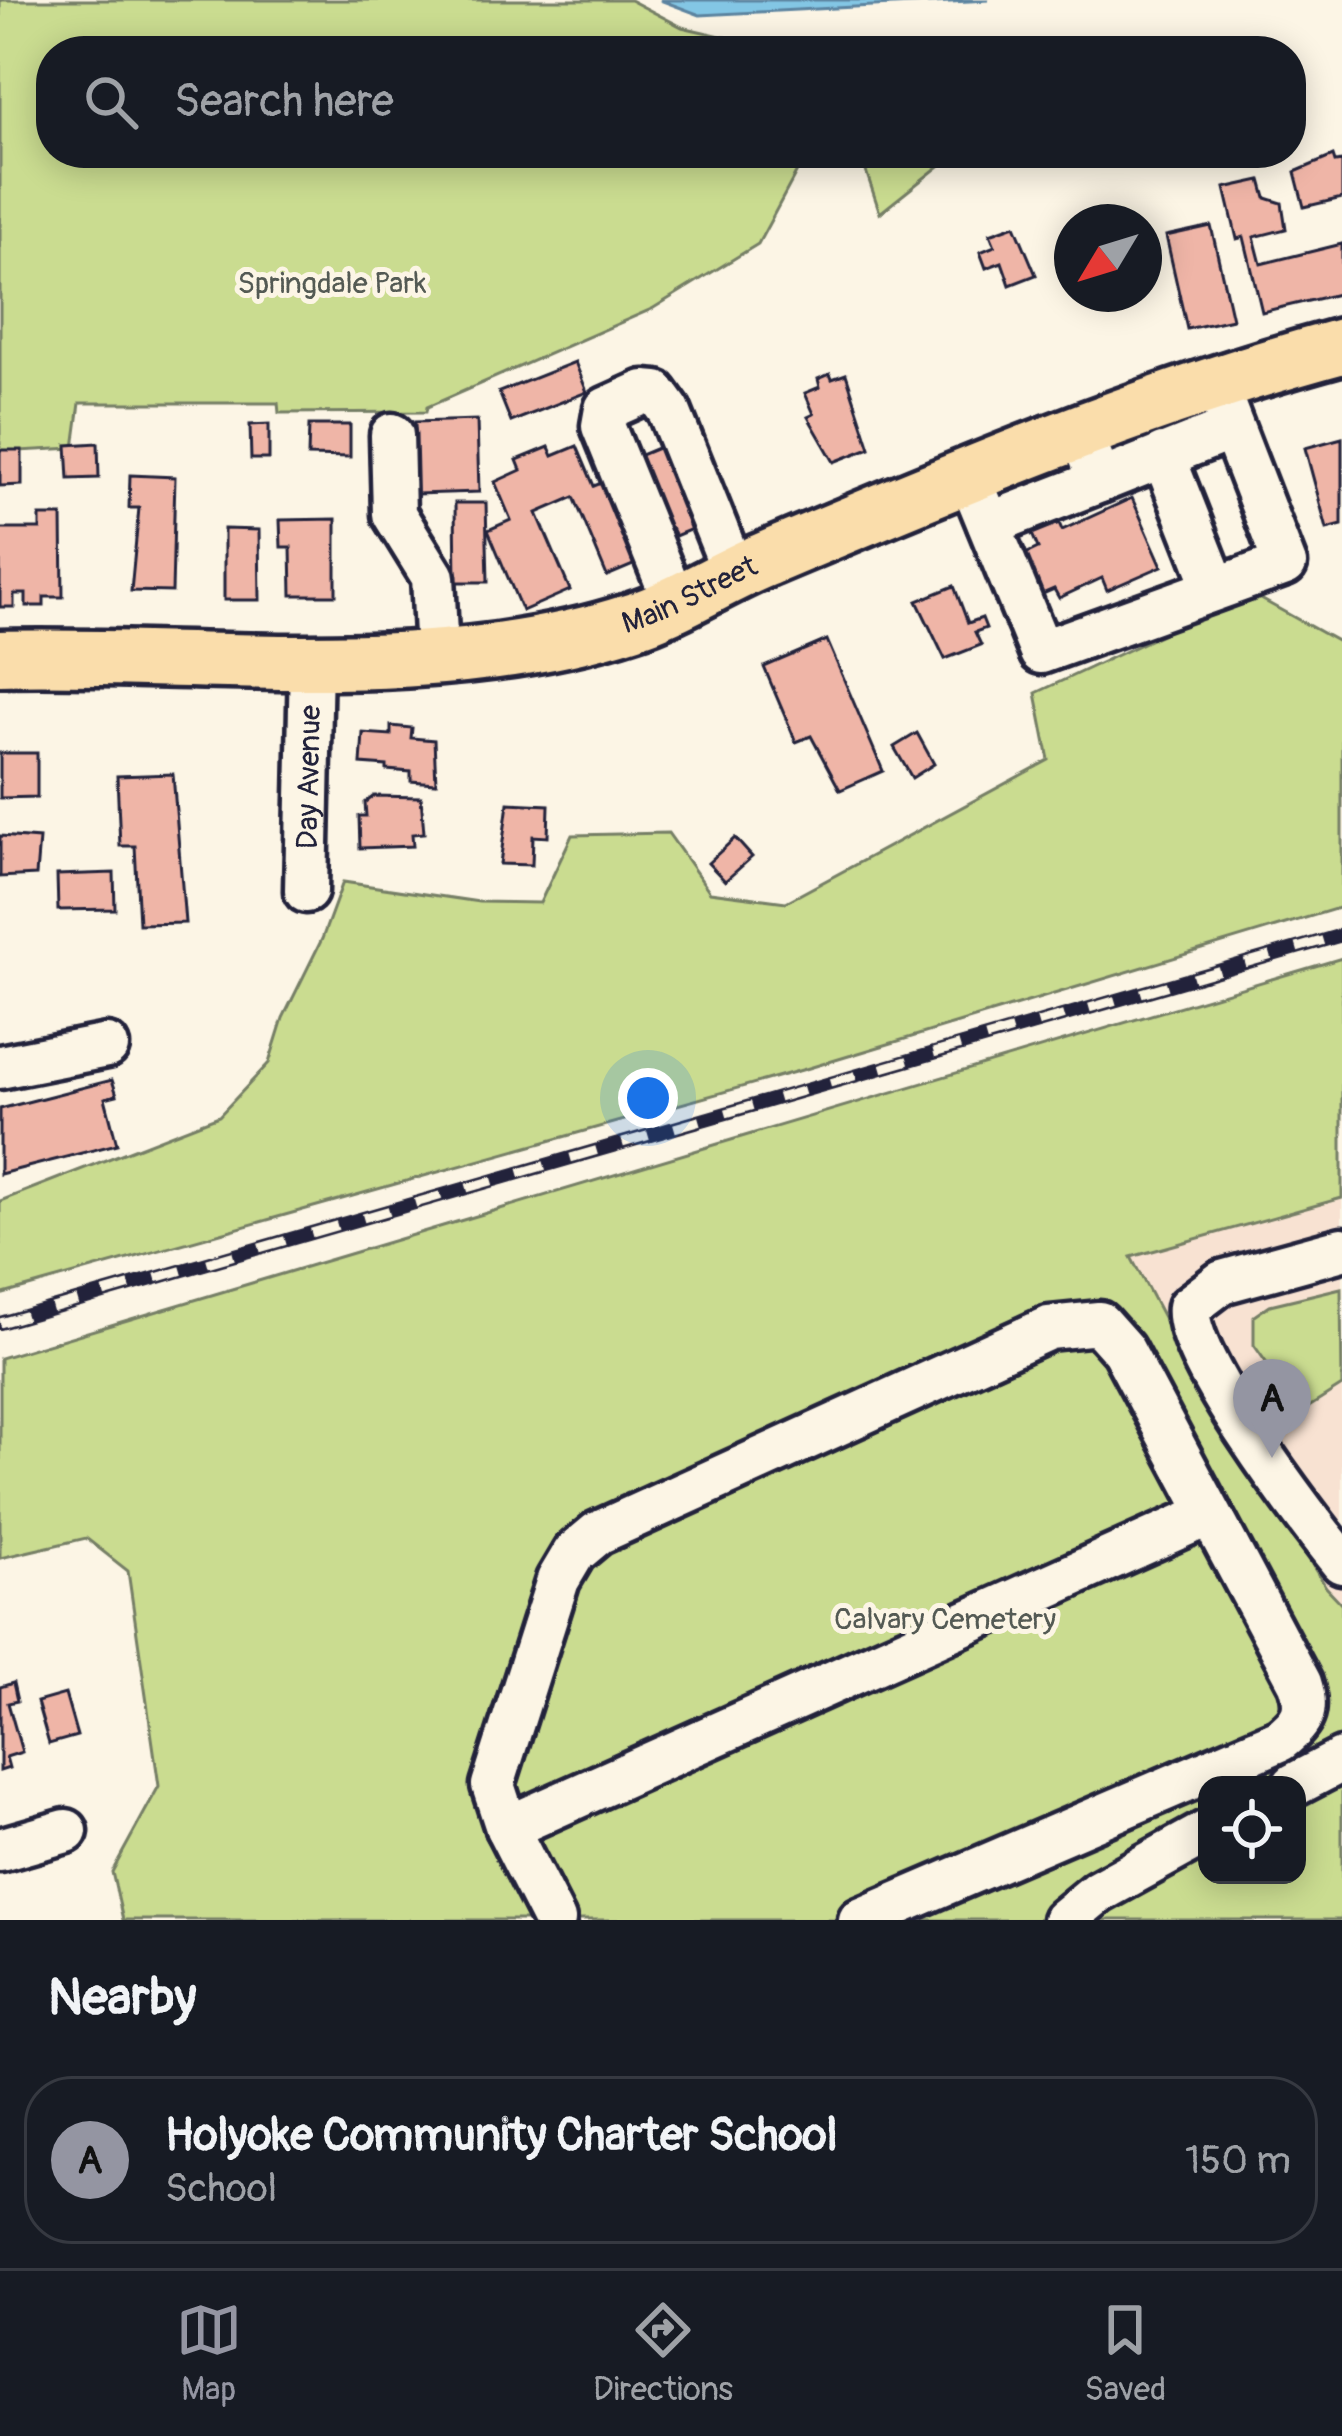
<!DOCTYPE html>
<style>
body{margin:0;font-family:Pangolin,sans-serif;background:#20242c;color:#f1f3f6}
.controls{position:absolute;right:36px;bottom:36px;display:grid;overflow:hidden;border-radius:24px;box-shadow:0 6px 30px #0003}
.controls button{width:108px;height:108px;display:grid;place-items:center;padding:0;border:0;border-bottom:3px solid #363941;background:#171b24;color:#f1f3f6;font:60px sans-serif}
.compass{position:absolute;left:1054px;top:204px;width:108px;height:108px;border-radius:50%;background:#171b24;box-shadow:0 6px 30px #0003;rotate:232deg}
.you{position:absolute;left:648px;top:1098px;width:42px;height:42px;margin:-30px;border:9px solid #fff;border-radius:50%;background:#1a73e8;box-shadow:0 0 0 18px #1a73e833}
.badge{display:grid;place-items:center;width:78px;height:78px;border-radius:50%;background:#9495a2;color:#111;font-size:39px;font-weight:700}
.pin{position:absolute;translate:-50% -99px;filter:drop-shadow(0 3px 6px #0008)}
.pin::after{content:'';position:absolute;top:63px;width:42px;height:36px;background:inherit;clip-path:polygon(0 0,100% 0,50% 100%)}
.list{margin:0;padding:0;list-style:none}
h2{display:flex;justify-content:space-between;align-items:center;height:156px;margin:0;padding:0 48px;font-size:51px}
h2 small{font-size:39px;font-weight:400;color:#9ea1a6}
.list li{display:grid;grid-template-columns:78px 1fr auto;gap:36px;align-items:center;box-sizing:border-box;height:168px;margin:0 24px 24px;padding:0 24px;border:3px solid #363941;border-radius:48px}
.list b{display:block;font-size:45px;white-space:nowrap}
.list p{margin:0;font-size:39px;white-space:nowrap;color:#9ea1a6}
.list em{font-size:39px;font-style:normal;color:#9ea1a6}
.icon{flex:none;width:66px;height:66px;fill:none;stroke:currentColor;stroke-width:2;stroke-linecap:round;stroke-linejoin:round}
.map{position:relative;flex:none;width:1342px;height:1920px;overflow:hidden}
.search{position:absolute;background:#171b24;box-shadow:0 6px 30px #0003;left:36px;right:36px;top:36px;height:132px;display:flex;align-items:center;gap:30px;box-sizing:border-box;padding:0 42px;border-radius:48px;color:#9ea1a6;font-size:45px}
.sheet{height:348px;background:#171b24}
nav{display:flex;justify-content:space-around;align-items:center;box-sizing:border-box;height:168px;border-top:3px solid #363941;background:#171b24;font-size:33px;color:#9ea1a6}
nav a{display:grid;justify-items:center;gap:6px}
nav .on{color:#9495a2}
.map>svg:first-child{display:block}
.built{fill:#f8e2d2}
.green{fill:#cadc90;stroke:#767f66;stroke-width:3;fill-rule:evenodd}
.water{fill:#83c6e4;stroke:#5c84a0;stroke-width:3}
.building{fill:#efb5a7;stroke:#22223b;stroke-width:3}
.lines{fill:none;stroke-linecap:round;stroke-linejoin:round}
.minor-casing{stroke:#22223b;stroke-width:51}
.major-casing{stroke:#22223b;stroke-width:63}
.minor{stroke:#fcf5e5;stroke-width:42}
.major{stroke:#faddab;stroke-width:54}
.rail-casing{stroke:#22223b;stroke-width:14}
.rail{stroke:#fcf5e5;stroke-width:9;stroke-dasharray:27;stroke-linecap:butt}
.labels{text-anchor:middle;stroke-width:10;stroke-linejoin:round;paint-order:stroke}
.park-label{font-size:30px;fill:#545a54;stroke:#fcf5e5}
.street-label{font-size:30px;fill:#22223b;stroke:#fcf5e5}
</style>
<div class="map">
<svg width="1342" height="1920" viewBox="0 0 1342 1920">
<rect width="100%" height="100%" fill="#fcf5e5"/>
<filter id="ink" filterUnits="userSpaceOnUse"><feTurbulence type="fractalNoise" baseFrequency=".00833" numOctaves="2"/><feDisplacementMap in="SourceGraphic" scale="24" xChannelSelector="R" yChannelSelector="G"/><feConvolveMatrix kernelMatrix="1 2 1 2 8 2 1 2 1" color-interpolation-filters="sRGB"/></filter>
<g filter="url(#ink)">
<polygon class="built" points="1342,1107 1342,1730 1066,1185"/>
<g class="green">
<polygon points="0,0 630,0 682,27 786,51 51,51 51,153 1021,153 953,155 880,213 864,165 802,162 758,244 652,309 427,407 426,412 279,413 278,403 80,403 74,448 0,452"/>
<polygon points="1250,593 1342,644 1342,907 809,1068 0,1295 0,1201 219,1116 269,1063 283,1018 322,939 343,882 479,902 540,903 572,835 668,833 710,892 786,902 1049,760 1036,693"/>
<path d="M1342 958V1198L1131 1257 1198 1383 1326 1587 1342 1604V1920H123L112 1872 159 1786 128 1571 86 1538 0 1558V1358ZM1207 1785H1297V1875H1207Z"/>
<polygon points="1341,1288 1342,1386 1301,1412 1254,1345 1254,1316 1270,1305"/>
</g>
<polygon class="water" points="660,0 989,0 700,15"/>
<g class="building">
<polygon points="1333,156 1335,162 1342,161 1342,198 1304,207 1295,172"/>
<polygon points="1261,180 1266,198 1282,203 1286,229 1254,237 1261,264 1342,244 1342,293 1262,312 1244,237 1237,239 1225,188"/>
<polygon points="1015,225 1036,275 1010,285 1002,262 986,268 980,252 995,246 990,234"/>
<polygon points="1211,226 1232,319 1187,329 1166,236"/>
<polygon points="575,362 587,392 511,422 499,392"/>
<polygon points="830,374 832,379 846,374 870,448 834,462 808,417 814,414 805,393 820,387 818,379"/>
<polygon points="477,420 479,492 416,494 415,422"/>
<polygon points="269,424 269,459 251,459 250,425"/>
<polygon points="309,425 350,425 350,457 308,456"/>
<polygon points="1342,438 1342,525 1327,529 1305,448"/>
<polygon points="672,442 701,512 688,518 692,529 675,536 671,528 656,534 626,461"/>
<polygon points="98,443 99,478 69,479 67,445"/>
<polygon points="577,446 594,486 616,477 650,558 607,576 574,497 537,513 570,590 522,611 488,530 511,520 495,482 521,470 517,460 549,447 553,456"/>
<polygon points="0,450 22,450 22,485 0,486"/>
<polygon points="130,475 175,477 172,592 131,591 139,508 129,508"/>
<polygon points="1132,498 1162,566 1107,590 1102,578 1059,598 1054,589 1031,599 1013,560 1038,548 1032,534 1059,523 1062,530"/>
<polygon points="455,503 486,503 488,582 456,582"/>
<polygon points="40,516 62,516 63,597 44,597 44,606 26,606 26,594 14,594 14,607 0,607 0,529 40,529"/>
<polygon points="336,519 336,595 292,595 291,547 281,547 280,520"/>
<polygon points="224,529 259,530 260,600 224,600"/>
<polygon points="954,586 968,623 982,618 986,628 975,632 981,645 945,659 917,601"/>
<polygon points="827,640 883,771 840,790 811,736 796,742 764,667"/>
<polygon points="391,726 412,728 411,738 434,740 436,783 411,781 411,772 387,770 387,766 361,764 363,733 391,735"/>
<polygon points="917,733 934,764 912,778 894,747"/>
<polygon points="0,753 37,753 37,797 0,798"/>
<polygon points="173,774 185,923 139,924 135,846 120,846 117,776"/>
<polygon points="374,796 421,797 424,833 412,834 413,846 360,848 359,816 366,816 365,803"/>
<polygon points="508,803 549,805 548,837 533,836 532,865 500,864"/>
<polygon points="0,836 39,839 36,875 0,877"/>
<polygon points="735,838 752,857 725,881 708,863"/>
<polygon points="114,873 115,909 58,910 57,875"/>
<polygon points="112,1080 117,1095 105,1098 117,1144 0,1174 0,1109"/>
<polygon points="13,1683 17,1701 8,1703 22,1752 6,1757 9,1768 0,1771 0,1687"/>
<polygon points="65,1694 77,1736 49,1744 37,1702"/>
</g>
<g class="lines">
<defs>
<g id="minor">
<polyline points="392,435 394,514 433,577 437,654"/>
<polyline points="1082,435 1100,481 1231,429"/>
<polyline points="1163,455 1215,587"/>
<polyline points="970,478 1041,652 1285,564 1214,380"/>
<polyline points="989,524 1100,481"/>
<polyline points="674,601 603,426 606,409 644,392 656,393 669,411 734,573"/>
<path id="s1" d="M306 891 311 661"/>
<polyline points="0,1067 107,1046"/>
<path d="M1342 1249 1222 1282 1189 1307C1181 1354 1308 1521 1342 1562"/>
<polyline points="1294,1785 1342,1760"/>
<polyline points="507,1828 1209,1514"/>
<polyline points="0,1850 66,1831"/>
<path d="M554 1920 507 1828 493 1785 558 1580 574 1553 598 1533 1049 1328 1099 1323 1123 1350 1300 1683C1309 1711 1303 1722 1280 1740L860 1920"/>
<polyline points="1064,1920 1098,1892 1207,1832"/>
</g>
<g id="major">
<path id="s2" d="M0 658C205 653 434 686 632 621 677 607 720 578 764 560 952 481 1145 399 1342 346"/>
</g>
</defs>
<use href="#minor" class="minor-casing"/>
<use href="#major" class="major-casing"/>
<use href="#minor" class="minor"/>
<use href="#major" class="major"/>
<defs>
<polyline id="rail" points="0,1323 1342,935"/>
</defs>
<use href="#rail" class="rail-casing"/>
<use href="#rail" class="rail"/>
</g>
</g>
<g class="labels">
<g class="park-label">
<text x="332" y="293">Springdale Park</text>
<text x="945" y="1629">Calvary Cemetery</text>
</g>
<g class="street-label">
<text dy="10" stroke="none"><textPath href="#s2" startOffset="699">Main Street</textPath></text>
<text dy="10" stroke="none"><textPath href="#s1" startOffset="114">Day Avenue</textPath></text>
</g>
</g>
</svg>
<div class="controls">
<button><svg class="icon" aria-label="locate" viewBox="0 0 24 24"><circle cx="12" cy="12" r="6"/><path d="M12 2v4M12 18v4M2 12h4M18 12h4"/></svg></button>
</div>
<svg class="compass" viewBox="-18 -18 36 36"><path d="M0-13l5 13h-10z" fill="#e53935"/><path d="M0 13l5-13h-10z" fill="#9ea1a6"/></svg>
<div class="you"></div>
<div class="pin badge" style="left:1272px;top:1458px">A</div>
<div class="search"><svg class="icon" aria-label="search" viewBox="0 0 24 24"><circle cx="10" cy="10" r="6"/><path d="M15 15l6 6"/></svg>Search here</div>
</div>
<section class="sheet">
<h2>Nearby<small></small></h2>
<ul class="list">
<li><span class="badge">A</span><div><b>Holyoke Community Charter School</b><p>School</p></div><em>150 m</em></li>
</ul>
</section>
<nav>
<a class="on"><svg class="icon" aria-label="map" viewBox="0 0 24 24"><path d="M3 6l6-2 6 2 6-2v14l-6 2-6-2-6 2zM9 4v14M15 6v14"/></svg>Map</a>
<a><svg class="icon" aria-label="directions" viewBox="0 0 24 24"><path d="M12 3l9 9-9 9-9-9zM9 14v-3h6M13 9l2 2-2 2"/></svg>Directions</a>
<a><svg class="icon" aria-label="saved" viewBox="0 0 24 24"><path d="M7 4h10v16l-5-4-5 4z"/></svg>Saved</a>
</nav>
